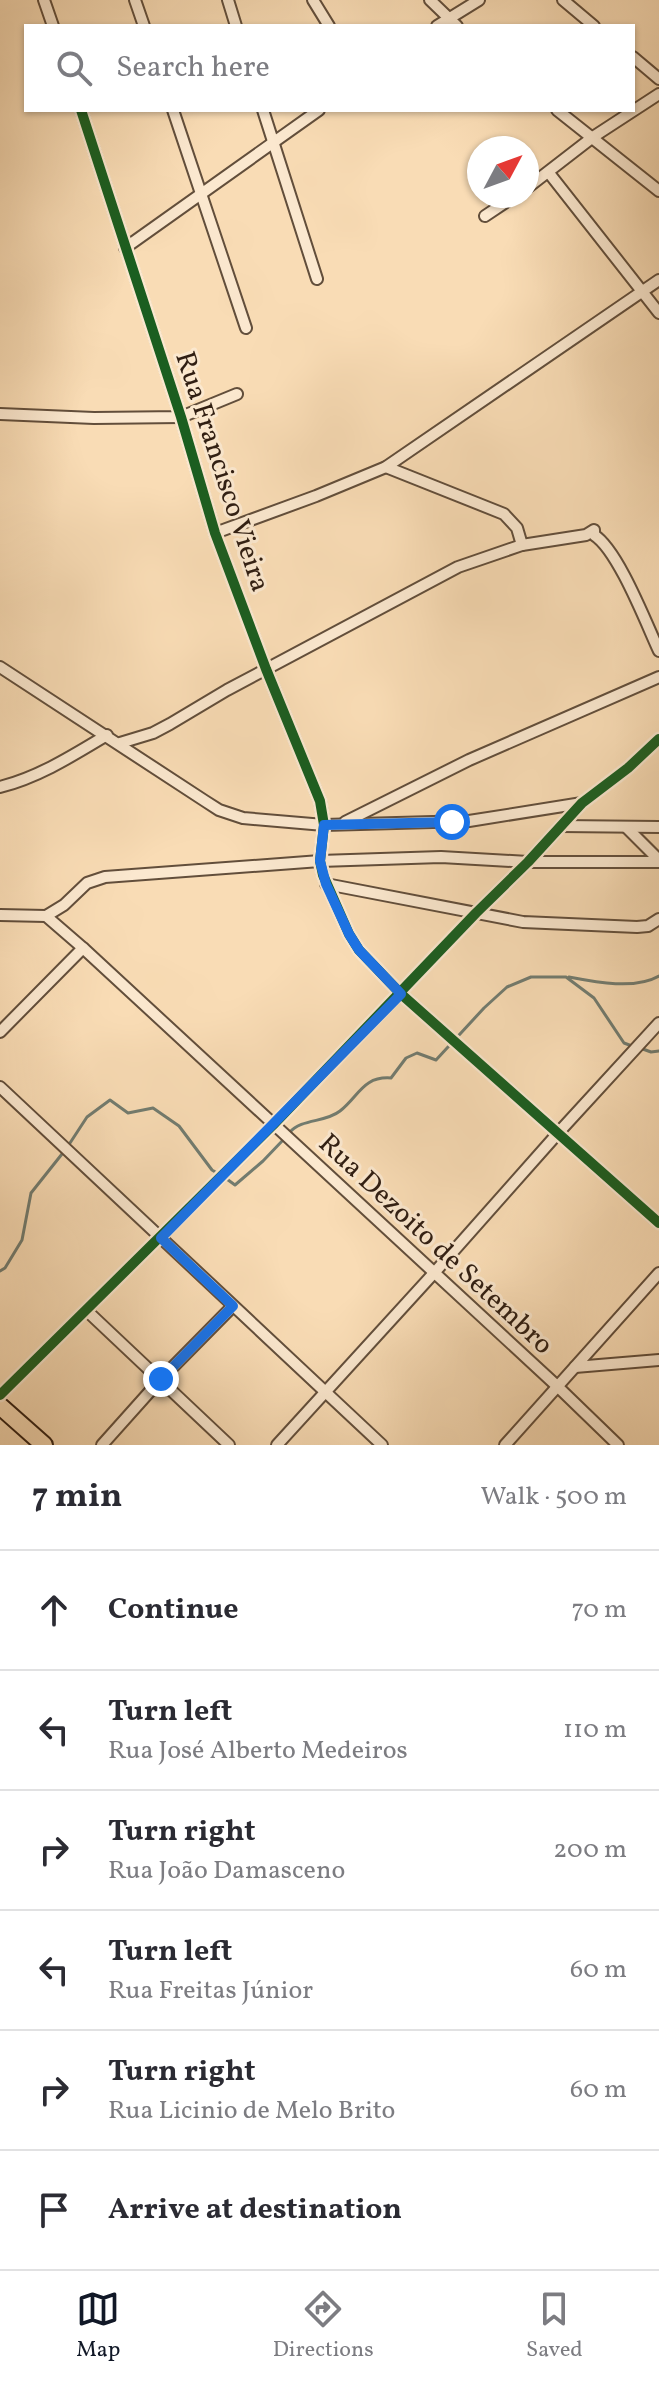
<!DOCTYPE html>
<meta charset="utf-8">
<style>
body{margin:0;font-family:Vollkorn,serif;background:#f7f7f7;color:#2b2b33}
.compass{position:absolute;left:467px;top:136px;width:72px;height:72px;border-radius:50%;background:#fff;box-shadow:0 2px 6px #0004;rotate:49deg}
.stop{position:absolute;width:24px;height:24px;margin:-18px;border:6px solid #1a73e8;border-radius:50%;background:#fff}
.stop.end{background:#1a73e8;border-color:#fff;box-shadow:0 2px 8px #0008}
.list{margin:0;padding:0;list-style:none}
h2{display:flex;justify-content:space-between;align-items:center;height:104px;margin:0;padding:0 32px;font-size:34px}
h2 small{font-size:26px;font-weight:400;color:#7c7c81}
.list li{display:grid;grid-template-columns:52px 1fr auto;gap:24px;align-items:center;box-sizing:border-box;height:120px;padding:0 32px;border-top:2px solid #e1e1e2}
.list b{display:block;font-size:30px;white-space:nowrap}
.list p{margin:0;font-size:26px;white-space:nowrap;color:#7c7c81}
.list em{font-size:26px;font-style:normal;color:#7c7c81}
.icon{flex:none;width:44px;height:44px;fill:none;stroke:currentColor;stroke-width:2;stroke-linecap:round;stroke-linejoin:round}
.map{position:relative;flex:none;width:659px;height:1445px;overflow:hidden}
.search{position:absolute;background:#fff;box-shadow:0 2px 6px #0004;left:24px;right:24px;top:24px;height:88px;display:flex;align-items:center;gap:20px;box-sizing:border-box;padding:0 28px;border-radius:0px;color:#7c7c81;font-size:30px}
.sheet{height:824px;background:#fff}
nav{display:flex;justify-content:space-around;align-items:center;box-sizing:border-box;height:112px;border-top:2px solid #e1e1e2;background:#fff;font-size:22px;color:#7c7c81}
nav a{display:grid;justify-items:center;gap:4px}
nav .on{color:#111827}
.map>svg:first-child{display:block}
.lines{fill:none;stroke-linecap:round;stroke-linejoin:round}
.stream{stroke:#727c70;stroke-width:3}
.minor-casing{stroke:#624e3b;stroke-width:14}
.primary-casing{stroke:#301e12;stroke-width:20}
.minor{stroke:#fbe8cf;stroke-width:10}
.primary{stroke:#f9dcb5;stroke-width:16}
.cycleway-casing{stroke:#fbe8cf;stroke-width:15}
.cycleway{stroke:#1b5e20;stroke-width:10}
.route{stroke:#1a73e8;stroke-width:10}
.labels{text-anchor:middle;stroke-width:6;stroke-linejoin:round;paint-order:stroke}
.street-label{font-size:28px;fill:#301e12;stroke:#fbe8cf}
</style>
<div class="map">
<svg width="659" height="1445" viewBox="0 0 659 1445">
<rect width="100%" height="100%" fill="#f9dcb5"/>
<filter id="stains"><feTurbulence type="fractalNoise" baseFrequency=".0025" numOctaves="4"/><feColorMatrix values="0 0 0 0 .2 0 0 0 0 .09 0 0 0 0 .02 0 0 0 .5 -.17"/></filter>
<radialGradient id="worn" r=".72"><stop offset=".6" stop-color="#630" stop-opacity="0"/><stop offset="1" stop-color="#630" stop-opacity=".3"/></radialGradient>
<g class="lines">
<g class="stream">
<path d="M569 977C595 982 635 990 659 976"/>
<polyline points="640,1048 651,1052 659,1051"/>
<path d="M289 1133C302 1118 325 1123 340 1111 359 1096 363 1076 391 1078L406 1058 417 1053 436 1060 484 1008 507 987 531 977H566L594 998 624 1043 632 1046"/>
<polyline points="70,1143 87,1117 110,1100 128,1113 153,1108 179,1126 212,1170 217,1173"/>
<polyline points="224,1177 235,1185 263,1161 284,1139"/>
<polyline points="0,1271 5,1268 22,1240 31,1193 62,1154"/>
</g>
<defs>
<g id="minor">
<polyline points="44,0 53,26"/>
<polyline points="135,0 144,26"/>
<polyline points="228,0 236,26"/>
<polyline points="313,0 329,26"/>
<polyline points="430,0 457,26"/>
<polyline points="563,0 594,26"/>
<polyline points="437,26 479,0"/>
<polyline points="633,57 659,79"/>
<polyline points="81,110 181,417 215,533 266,669 320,801 324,825 320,861 323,875 349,934 359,950 401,994 659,1223"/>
<polyline points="173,110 246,328"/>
<polyline points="263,110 317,279"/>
<polyline points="557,110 659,191"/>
<polyline points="549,173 659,313"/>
<polyline points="527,188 593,137 659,94"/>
<polyline points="485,216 515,196"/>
<polyline points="125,248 319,110"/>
<polyline points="0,414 94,418 181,417 237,394"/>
<polyline points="386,467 504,514 517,528 522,545"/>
<polyline points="215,533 316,496 386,467 659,280"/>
<polyline points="0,667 205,801 219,810 243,818 324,825 469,821 582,803"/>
<path d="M120 743 153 733 170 724 227 690 458 567 522 545 586 535 594 530V535C618 550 646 623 659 651"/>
<path d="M0 787C39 777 72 756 107 735"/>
<polyline points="345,822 469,760 659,677"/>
<polyline points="561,826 659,827"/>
<polyline points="627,828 659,860"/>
<polyline points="326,884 523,922 637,927 648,926 659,919"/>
<polyline points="0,915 46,916 64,905 87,883 105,877 320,861 441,857 528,862 659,862"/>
<polyline points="46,916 83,948 557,1386 618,1445"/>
<polyline points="0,1032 83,948"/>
<polyline points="0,1087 382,1445"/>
<polyline points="86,1310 229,1445"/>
<polyline points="575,1367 659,1360"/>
<polyline points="0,1395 273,1125 476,913 528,862 582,803 628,768 659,739"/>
<polyline points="102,1445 161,1379 233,1306"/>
<polyline points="277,1445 434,1273 559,1132 659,1023"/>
<polyline points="505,1445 659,1273"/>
</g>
<polyline id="primary" points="0,1406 44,1445"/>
</defs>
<use href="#minor" class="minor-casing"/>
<use href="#primary" class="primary-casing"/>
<use href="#minor" class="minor"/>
<use href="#primary" class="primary"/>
<defs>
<g id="cycleway">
<polyline points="81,110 181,417 215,533 266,669 320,801 324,825 320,861 323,875 349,934 359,950 401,994 659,1223"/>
<polyline points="0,1395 273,1125 476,913 528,862 582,803 628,768 659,739"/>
</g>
</defs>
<use href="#cycleway" class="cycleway-casing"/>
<use href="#cycleway" class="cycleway"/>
</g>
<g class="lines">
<polyline class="route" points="161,1379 233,1306 161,1238 401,994 359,950 349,934 326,884 320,861 324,825 452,822"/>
</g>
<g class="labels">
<g class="street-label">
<text transform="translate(224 471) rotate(72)" y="10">Rua Francisco Vieira</text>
<text transform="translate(437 1243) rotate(43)" y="10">Rua Dezoito de Setembro</text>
</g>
</g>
<rect width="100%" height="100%" filter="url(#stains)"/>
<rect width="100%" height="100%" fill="url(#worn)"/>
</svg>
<svg class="compass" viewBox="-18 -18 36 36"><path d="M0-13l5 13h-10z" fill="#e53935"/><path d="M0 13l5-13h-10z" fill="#7c7c81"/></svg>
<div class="stop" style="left:452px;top:822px"></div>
<div class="stop end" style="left:161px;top:1379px"></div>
<div class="search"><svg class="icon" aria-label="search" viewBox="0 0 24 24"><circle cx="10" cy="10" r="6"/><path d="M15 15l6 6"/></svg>Search here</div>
</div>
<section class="sheet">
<h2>7 min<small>Walk · 500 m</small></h2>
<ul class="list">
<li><svg class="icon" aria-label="ahead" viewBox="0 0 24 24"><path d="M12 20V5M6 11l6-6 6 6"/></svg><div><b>Continue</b></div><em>70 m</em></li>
<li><svg class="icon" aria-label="left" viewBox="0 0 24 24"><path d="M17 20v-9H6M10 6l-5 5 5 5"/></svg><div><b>Turn left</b><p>Rua José Alberto Medeiros</p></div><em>110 m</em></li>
<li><svg class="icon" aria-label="right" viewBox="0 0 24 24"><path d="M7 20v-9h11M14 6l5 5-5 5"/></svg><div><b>Turn right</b><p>Rua João Damasceno</p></div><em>200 m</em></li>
<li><svg class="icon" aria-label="left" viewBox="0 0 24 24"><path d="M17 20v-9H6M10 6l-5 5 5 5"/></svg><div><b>Turn left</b><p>Rua Freitas Júnior</p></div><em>60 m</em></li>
<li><svg class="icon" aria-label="right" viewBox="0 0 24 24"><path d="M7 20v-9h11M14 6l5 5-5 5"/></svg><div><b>Turn right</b><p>Rua Licinio de Melo Brito</p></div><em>60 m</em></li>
<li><svg class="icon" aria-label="arrive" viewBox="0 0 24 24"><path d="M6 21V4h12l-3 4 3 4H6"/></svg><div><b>Arrive at destination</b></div></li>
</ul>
</section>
<nav>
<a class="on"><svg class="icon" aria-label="map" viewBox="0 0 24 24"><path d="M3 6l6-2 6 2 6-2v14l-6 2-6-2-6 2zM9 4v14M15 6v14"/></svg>Map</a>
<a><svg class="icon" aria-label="directions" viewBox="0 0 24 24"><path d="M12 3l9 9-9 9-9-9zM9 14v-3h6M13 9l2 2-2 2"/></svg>Directions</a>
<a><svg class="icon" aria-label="saved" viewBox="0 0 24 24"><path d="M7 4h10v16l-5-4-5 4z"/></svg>Saved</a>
</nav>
